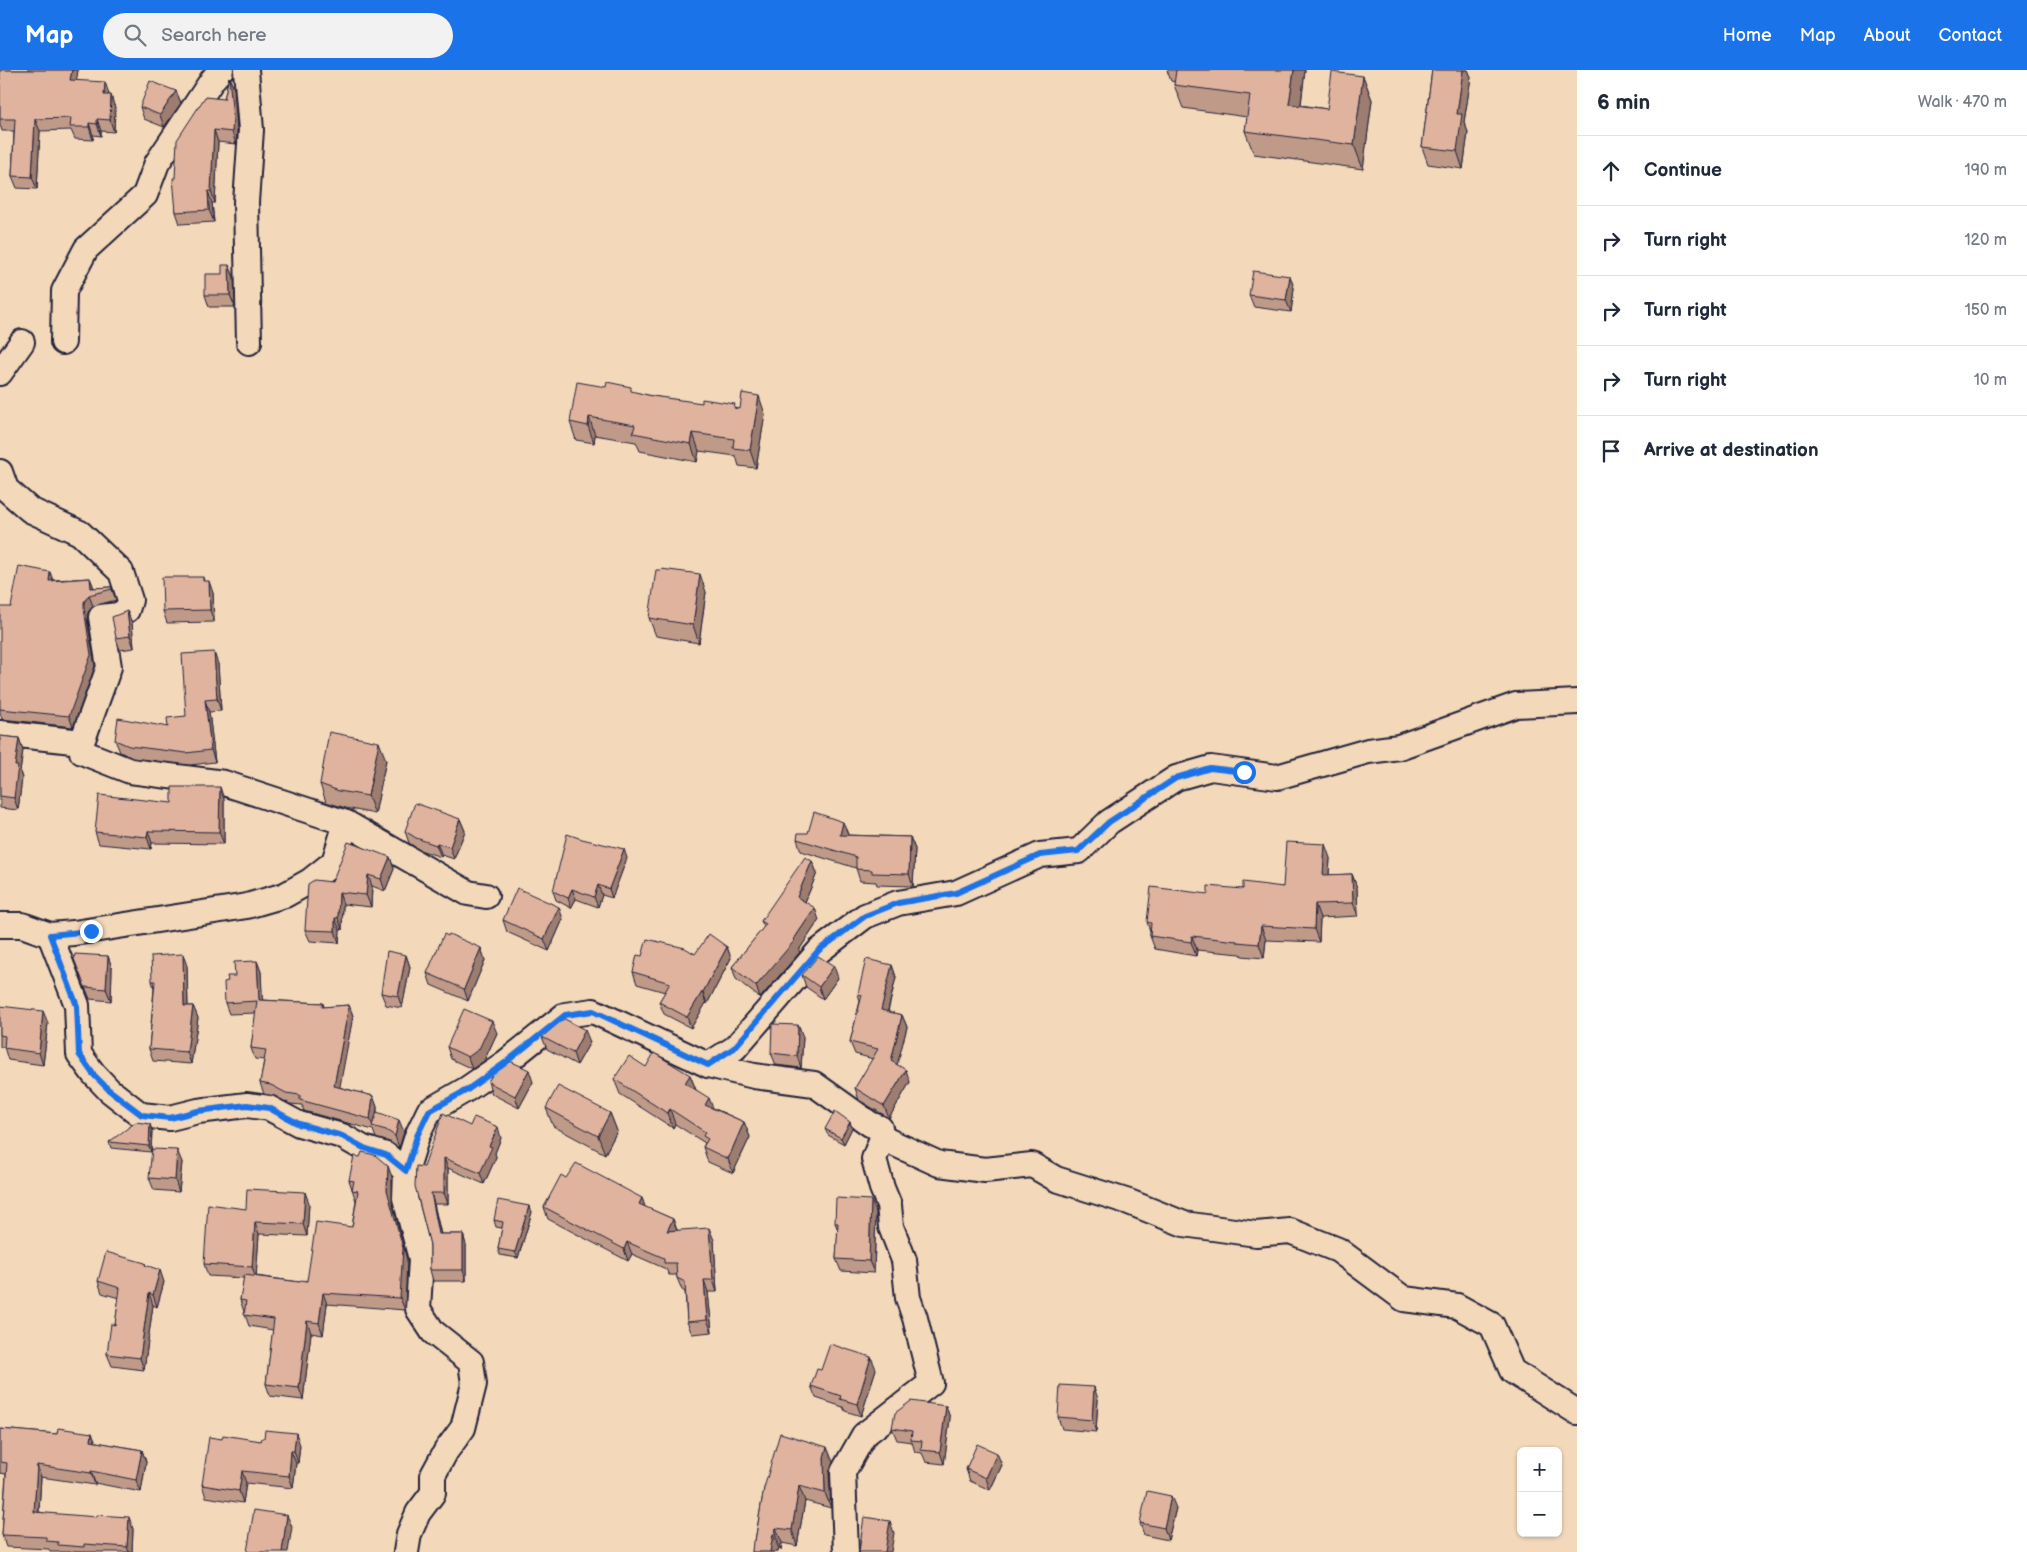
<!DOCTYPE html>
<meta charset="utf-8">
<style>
body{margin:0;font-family:"Balsamiq Sans",sans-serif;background:#f2f2f3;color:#1f2937}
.controls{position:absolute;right:15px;bottom:15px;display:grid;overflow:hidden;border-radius:8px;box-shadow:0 1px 4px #0004}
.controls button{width:45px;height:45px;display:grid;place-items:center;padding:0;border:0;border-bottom:1px solid #e0e1e3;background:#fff;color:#1f2937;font:25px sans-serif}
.stop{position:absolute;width:15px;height:15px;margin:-11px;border:4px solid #1a73e8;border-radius:50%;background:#fff}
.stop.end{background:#1a73e8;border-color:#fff;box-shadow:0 1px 5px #0008}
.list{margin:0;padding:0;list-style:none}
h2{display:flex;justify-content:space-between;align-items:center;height:65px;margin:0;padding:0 20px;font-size:21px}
h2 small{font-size:16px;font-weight:400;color:#747a83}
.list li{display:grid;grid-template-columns:32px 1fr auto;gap:15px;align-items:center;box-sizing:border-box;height:70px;padding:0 20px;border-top:1px solid #e0e1e3}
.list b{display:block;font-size:19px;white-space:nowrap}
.list em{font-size:16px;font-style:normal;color:#747a83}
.icon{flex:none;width:28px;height:28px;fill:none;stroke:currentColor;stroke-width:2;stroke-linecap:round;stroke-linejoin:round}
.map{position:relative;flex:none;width:1577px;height:1482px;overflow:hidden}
header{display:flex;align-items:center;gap:30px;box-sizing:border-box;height:70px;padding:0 25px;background:#1a73e8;color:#fff}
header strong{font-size:24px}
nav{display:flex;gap:28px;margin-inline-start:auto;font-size:18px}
.search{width:350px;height:45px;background:#f2f2f3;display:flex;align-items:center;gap:12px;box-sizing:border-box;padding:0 18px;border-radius:28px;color:#747a83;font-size:19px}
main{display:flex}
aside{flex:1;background:#fff}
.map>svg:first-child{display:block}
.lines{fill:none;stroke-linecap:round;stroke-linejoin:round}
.street-casing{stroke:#22223b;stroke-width:28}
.street{stroke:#f3d8ba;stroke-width:24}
.wall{fill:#c09a88;stroke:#22223b}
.shaded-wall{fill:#9c7d6f;stroke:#22223b}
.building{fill:#dfb39e;stroke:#22223b}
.route{stroke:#1a73e8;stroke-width:6}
</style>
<header>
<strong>Map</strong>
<div class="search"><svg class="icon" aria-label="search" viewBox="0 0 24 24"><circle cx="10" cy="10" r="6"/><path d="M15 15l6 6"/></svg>Search here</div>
<nav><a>Home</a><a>Map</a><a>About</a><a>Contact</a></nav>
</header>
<main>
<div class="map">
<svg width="1577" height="1482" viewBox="0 0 1577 1482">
<rect width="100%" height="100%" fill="#f3d8ba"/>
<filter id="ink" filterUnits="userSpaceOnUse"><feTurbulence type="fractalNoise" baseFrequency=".02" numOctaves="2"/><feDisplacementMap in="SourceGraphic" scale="10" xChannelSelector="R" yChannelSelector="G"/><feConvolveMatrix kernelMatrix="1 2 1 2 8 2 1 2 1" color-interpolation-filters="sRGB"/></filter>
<g filter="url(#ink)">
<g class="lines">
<defs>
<g id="street">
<polyline points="246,0 251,60 246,132 249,272"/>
<polyline points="63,272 64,221 86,179 145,125 157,93 213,9 221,0"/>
<polyline points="0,303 22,272"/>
<polyline points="0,402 6,419 30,440 80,463 121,502 130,530 127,540 118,545 101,547 109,597 82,672 82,682 130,701 224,713 346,753 468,823 486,826"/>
<polyline points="0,663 82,672"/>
<polyline points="0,855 22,855 50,865 74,863 247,836 285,825 310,811 334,792 346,753"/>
<polyline points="50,865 77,935 79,984 93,1003 109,1020 141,1045 170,1048 198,1041 247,1035 269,1038 299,1054 342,1066 363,1078 386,1085 406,1101 405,1128 421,1189 418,1239 433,1262 471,1292 474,1314 463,1358 446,1381 433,1405 433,1423 418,1443 409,1464 406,1482"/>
<polyline points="708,995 754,1006 814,1014 870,1054 880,1058 882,1068 874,1089 882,1118 889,1135 891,1157 904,1190 908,1228 915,1248 931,1313 864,1365 843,1402 846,1482"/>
<polyline points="882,1068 939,1094 985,1100 1032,1095 1056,1109 1129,1132 1184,1154 1256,1164 1290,1161 1338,1180 1404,1229 1457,1236 1492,1255 1512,1301 1577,1342"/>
<polyline points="406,1101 417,1066 429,1041 467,1019 505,993 565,945 593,941 708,995 735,978 819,881 865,846 898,833 956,823 1040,785 1079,781 1109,752 1176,708 1211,698 1277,707 1368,681 1399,677 1516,635 1577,632"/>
</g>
</defs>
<use href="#street" class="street-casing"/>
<use href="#street" class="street"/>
</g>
<g class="wall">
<polygon points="0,0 78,0 76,10 109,24 115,38 114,62 101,61 101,66 93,65 93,70 75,69 71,60 40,61 37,119 17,118 12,106 14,61 2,61 1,57 0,57"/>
<polygon points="1167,0 1305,0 1301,35 1327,39 1363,6 1372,30 1363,99 1254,84 1245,61 1247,47 1183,38 1174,15 1175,12 1171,11"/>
<polygon points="1432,0 1468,0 1471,7 1464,52 1468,62 1463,99 1428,94 1422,77"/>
<polygon points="229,7 234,19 237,60 236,74 218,72 215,133 212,133 214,152 180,154 176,142 175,108 224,29"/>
<polygon points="176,21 181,33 164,57 144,49 140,37"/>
<polygon points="229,195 234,207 235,237 209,237 205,225"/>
<polygon points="1290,206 1294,218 1291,242 1254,237 1249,225"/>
<polygon points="633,322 652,326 765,344 756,398 739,396 736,386 699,381 697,392 640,381 636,372 595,365 594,373 576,370 570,352"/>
<polygon points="203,507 204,511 213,523 214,552 167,553 163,541"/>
<polygon points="90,508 94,518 111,517 116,530 93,536 88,542 87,549 95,596 73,657 2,649 0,643 0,639 11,537 53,510"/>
<polygon points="706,522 699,573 656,566 649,548"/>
<polygon points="127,541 132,553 134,578 120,580 116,568"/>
<polygon points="218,594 221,641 209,642 215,692 190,695 133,688 120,682 115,670 168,657 186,646"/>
<polygon points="0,666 19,668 23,680 20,702 22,708 18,740 0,738"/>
<polygon points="386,690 375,744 346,738 326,732 320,714"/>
<polygon points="224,729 224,774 152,773 151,779 99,774 95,762 172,733"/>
<polygon points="460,749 465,761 454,789 442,785 441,787 420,780 409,773 405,761"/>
<polygon points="848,764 847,765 910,767 915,779 913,816 877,815 876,812 860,811 856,798 801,781 797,769"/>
<polygon points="390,787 394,799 385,821 372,816 371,837 343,834 342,860 340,860 339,873 310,871 305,860 332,812"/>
<polygon points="627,788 612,828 602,825 598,837 576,829 571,838 556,830 553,821"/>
<polygon points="1330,788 1329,805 1352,804 1357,818 1358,846 1320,848 1319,872 1266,870 1264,888 1242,886 1241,884 1197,880 1196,886 1155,879 1150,866 1150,861 1147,852 1208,824 1243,819 1283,817"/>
<polygon points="812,791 817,803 805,832 819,850 799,880 800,882 760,928 736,909 732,897 764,857 761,851"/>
<polygon points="563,849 549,881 507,862 503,850"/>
<polygon points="727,877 731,888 707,934 706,933 691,958 664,944 659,932 665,922 637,914 633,902 642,886 695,884"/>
<polygon points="481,878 485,890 468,931 431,915 427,903"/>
<polygon points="406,885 410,897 402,938 386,935 381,923"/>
<polygon points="108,886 112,898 111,931 90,929 74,889"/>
<polygon points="257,891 261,902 262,930 323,933 324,937 349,935 353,946 339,1017 373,1026 377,1037 377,1042 404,1062 399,1078 390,1072 376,1068 373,1060 304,1041 302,1035 290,1034 275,1026 264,1024 260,1013 264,990 255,989 251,978 256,943 229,944 225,933 228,911 235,906"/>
<polygon points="892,895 896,907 888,942 902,945 907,957 897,994 910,1012 889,1048 859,1030 855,1018 873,989 855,984 850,972 860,931 858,924"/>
<polygon points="187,896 188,936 193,936 198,948 191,994 153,991 149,979 154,918 152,911"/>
<polygon points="802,905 838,908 823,929 806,917"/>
<polygon points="0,936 48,953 43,995 8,990 4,977 0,977"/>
<polygon points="798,955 803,967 801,998 776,995 771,983"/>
<polygon points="497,963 484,991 472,999 451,989 447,977"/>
<polygon points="542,967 590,972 577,995 547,979"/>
<polygon points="646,997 690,1005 696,1020 713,1038 744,1052 750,1067 733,1103 708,1092 703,1077 705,1073 675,1054 673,1058 620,1024 614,1009"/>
<polygon points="488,1012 533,1012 519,1038 492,1024"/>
<polygon points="546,1038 610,1043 617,1061 605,1084 553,1056"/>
<polygon points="850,1052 852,1058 844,1074 828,1065 825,1059"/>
<polygon points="470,1056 501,1068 495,1083 496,1087 484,1114 448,1098 448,1134 434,1134 441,1164 463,1164 466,1175 466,1211 433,1211 430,1200 430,1175 424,1097"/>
<polygon points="152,1060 151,1082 111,1078 109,1072"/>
<polygon points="182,1092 179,1122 154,1120 149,1108"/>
<polygon points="392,1107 392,1131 407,1190 405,1240 327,1234 323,1265 311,1263 303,1330 270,1326 266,1314 273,1260 249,1256 240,1230 244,1208 208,1206 204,1194 246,1139 309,1133 307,1166 259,1164 256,1206 300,1212 307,1211 352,1157 356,1131 349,1110"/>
<polygon points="566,1108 642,1128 645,1137 673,1149 677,1160 714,1170 717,1222 708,1222 712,1262 692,1264 687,1252 685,1222 682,1220 677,1208 677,1205 669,1205 666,1199 632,1184 628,1191 548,1149 544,1137"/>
<polygon points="529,1136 532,1142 518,1188 500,1185 498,1179 502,1158 496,1157 494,1150"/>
<polygon points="876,1142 874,1203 841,1201 836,1189 838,1160 835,1153"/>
<polygon points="145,1193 146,1196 164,1212 157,1237 153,1235 144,1300 112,1296 107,1284 115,1255 119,1228 102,1223 98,1211"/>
<polygon points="876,1299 861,1346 845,1341 843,1337 816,1328 811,1316"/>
<polygon points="1098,1329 1096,1362 1062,1359 1058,1347"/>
<polygon points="946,1336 950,1348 944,1394 926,1392 922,1383 915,1382 912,1372 897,1370 892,1358"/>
<polygon points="0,1359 57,1364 92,1363 96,1372 142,1380 146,1392 141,1422 95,1413 95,1415 41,1407 39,1442 133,1459 132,1482 50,1482 49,1479 6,1477 2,1465 6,1404 0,1403"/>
<polygon points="222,1369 261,1371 300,1375 298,1393 296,1393 293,1418 246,1413 243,1433 206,1427 202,1415"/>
<polygon points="833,1392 829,1403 831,1438 805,1431 797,1476 782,1473 781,1480 779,1479 778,1482 752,1482 755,1471 764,1418"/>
<polygon points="1002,1395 990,1420 970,1411 966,1399"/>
<polygon points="1176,1438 1168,1470 1144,1465 1140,1453"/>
</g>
<g class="shaded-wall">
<polygon points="72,0 78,0 75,22 70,10"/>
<polygon points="1294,0 1305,0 1298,57 1289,34"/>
<polygon points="1463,0 1468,0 1471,7 1464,52 1468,62 1463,99 1457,81 1457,44"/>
<polygon points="1363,6 1372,30 1363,99 1354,75"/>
<polygon points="229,7 234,19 237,60 236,74 232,62"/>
<polygon points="105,12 109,24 109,37 104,25"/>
<polygon points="176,21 181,33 164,57 160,45"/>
<polygon points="111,25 115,38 114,62 110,50"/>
<polygon points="35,49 40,61 37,119 32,107"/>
<polygon points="97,49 101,61 101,66 97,54"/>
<polygon points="89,53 93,65 93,70 89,57"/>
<polygon points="214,60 218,72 215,133 211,121"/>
<polygon points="208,121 212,133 214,152 209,140"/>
<polygon points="229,195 234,207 235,237 230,225"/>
<polygon points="1290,206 1294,218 1291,242 1286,230"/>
<polygon points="759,326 765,344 756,398 750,380"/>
<polygon points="589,347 595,365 594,373 588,356"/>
<polygon points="693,363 699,381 697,392 691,374"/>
<polygon points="50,502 54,513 49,511"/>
<polygon points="700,504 706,522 699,573 693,555"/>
<polygon points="90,508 94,518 91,518"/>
<polygon points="209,511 213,523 214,552 210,540"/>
<polygon points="89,525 93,536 88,542 87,549 95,596 73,657 69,646 84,532"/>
<polygon points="127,541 132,553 134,578 130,566"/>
<polygon points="214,582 218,594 221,641 217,629"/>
<polygon points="205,630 209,642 215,692 211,680"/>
<polygon points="19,668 23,680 20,702 22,708 18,740 14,728 15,696"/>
<polygon points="379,672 386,690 375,744 368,726"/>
<polygon points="220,717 224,729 224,774 219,762"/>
<polygon points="460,749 465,761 454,789 450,777"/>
<polygon points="843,752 848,764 844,777 840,765"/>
<polygon points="148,761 152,773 151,779 147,767"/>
<polygon points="910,767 915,779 913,816 909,804"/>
<polygon points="437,773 442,785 441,787 436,775"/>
<polygon points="1325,774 1330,788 1328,819 1323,805"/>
<polygon points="624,779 627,788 612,828 609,819"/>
<polygon points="390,787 394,799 385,821 381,809"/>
<polygon points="812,791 817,803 802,839 797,827"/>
<polygon points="1352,804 1357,818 1358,846 1353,833"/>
<polygon points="368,805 372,816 371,837 366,825"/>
<polygon points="598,815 602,825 598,837 594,827"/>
<polygon points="572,819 576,829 571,838 568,828"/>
<polygon points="339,822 343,834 342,860 338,848"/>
<polygon points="1315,834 1320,848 1319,872 1314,859"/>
<polygon points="559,837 563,849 549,881 544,869"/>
<polygon points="815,838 819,850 799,880 800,882 760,928 756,916 794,869"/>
<polygon points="335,848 340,860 339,873 335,861"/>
<polygon points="1261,856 1266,870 1264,888 1259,874"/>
<polygon points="1192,866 1197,880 1196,886 1191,872"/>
<polygon points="727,877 731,888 707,934 703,922"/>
<polygon points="481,878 485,890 468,931 464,919"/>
<polygon points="183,884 187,896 188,947 184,936"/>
<polygon points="406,885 410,897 402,938 398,926"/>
<polygon points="108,886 112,898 111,931 106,919"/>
<polygon points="257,891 261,902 263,941 259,930"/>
<polygon points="892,895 896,907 885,952 881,940"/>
<polygon points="834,896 838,908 823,929 819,917"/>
<polygon points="702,922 706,933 691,958 687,947"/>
<polygon points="349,935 353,946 338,1027 334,1016"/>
<polygon points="193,936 198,948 191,994 187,982"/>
<polygon points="43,941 48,953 43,995 39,983"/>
<polygon points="902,945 907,957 895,1003 891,991"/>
<polygon points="492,951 497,963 484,991 472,999 468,987"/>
<polygon points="798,955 803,967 801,998 797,986"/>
<polygon points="585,960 590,972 577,995 573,983"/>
<polygon points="529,1000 533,1012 519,1038 515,1026"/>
<polygon points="906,1000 910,1012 889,1048 884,1036"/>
<polygon points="690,1005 696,1020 685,1013"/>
<polygon points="373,1026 377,1037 375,1056 373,1056 370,1049"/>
<polygon points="709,1028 715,1043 705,1035"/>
<polygon points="670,1039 675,1054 673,1058 667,1043"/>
<polygon points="610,1043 617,1061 605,1084 598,1066"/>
<polygon points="399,1050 404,1062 399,1078 395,1066"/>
<polygon points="744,1052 750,1067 733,1103 728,1089"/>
<polygon points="850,1052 852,1058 844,1074 841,1068"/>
<polygon points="150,1054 152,1060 151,1082 149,1076"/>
<polygon points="498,1057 501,1068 495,1083 496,1087 484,1114 480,1103 489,1076"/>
<polygon points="177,1080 182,1092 179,1122 175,1110"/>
<polygon points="444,1088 448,1098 448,1134 444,1123"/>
<polygon points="388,1096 392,1107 392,1131 407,1190 405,1240 400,1228 387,1120"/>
<polygon points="305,1122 309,1133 307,1166 303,1154"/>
<polygon points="431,1123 434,1134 443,1175 439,1164"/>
<polygon points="642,1128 646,1140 639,1134"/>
<polygon points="871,1130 876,1142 874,1203 869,1191"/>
<polygon points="529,1136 532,1142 518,1188 515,1182"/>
<polygon points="673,1149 677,1161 667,1161"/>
<polygon points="255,1152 259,1164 256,1209 252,1197"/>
<polygon points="709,1158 714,1170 717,1222 713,1210"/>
<polygon points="463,1164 466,1175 466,1211 463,1200"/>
<polygon points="627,1172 632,1184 628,1191 624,1179"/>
<polygon points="160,1200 164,1212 157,1237 153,1225"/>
<polygon points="704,1210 708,1222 712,1262 707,1250"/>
<polygon points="149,1223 153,1235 144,1300 140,1288"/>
<polygon points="323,1223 327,1234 323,1265 319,1253"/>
<polygon points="307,1251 311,1263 303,1330 299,1318"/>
<polygon points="871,1287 876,1299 861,1346 857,1334"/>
<polygon points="1094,1317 1098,1329 1096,1362 1092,1350"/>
<polygon points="946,1336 950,1348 944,1394 940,1382"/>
<polygon points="92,1363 97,1375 91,1371"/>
<polygon points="296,1363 300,1375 298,1393 294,1381"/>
<polygon points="827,1377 833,1392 829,1403 831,1438 825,1423 824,1387"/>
<polygon points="142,1380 146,1392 141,1422 136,1410"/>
<polygon points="291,1381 296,1393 293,1418 289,1406"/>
<polygon points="997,1383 1002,1395 990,1420 986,1408"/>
<polygon points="37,1395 41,1407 38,1454 34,1442"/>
<polygon points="91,1401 95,1413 95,1415 91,1403"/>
<polygon points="242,1401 246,1413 243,1433 239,1421"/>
<polygon points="799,1416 805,1431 797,1476 792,1460"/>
<polygon points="1171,1426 1176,1438 1168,1470 1164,1458"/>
<polygon points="287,1445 292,1457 288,1482 282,1482"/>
<polygon points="129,1447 133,1459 132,1482 129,1482 127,1477"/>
<polygon points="890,1451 894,1463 891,1482 885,1482"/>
<polygon points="776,1458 782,1473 781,1480 775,1464"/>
<polygon points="773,1464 779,1479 778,1482 770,1482"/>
</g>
<g class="building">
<polygon points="0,0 72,0 70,10 105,12 104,25 111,25 110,50 97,49 97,54 89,53 89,57 70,57 71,48 35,49 32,107 12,106 15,49 0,49"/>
<polygon points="1176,0 1294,0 1289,34 1327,39 1332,2 1363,6 1354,75 1245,61 1250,25 1174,15"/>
<polygon points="1432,0 1463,0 1457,44 1462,44 1457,81 1422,77"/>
<polygon points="229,7 233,48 232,62 214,60 211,121 208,121 209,140 176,142 173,108 175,108 177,70 205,27 224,29"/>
<polygon points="150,11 176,21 160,45 140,37"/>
<polygon points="222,195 229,195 230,225 205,225 205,204 222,204"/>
<polygon points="1253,201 1290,206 1286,230 1249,225"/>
<polygon points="577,312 606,317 607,312 631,317 631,321 652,326 702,333 702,329 735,334 734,338 740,339 742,323 759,326 750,380 733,378 734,369 693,363 691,374 633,363 635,355 589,347 588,356 570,352"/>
<polygon points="19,496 50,502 49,511 90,508 91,518 111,517 112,519 89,525 84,532 84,538 91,585 69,646 0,639 0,537 11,537"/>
<polygon points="661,499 700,504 693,555 649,548 656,500 661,500"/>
<polygon points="162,507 203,507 203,511 209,511 210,540 163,541"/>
<polygon points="127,541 130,566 116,568 112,547"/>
<polygon points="214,582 217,629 205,630 211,680 186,683 129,676 115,670 118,648 168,657 167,648 186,646 182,584"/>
<polygon points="329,662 379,672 368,726 339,721 320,714"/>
<polygon points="0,666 19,668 15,696 18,696 14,728 0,726"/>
<polygon points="172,717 220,717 219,762 148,761 147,767 95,762 99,725 172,733"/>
<polygon points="415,733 460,749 450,777 437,773 436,775 416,768 405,761"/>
<polygon points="814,742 843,752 840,765 910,767 909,804 872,803 872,800 856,799 856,787 797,769 798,763 808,763"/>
<polygon points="567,764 582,769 624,779 609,819 598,815 594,827 572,819 568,828 553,821"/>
<polygon points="348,772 390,787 381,809 368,805 366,825 339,822 338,848 335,848 335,861 305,860 308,814 314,810 332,812"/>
<polygon points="1286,772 1325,774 1323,805 1352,804 1353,833 1315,834 1314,859 1261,856 1259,874 1237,872 1237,871 1192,866 1191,872 1150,866 1151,853 1147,852 1151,817 1208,824 1208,816 1243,819 1243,812 1283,817"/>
<polygon points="805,787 812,791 797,827 815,838 794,869 795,870 756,916 732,897 766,854 761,851"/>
<polygon points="517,818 559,837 544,869 503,850"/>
<polygon points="444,864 448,866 449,864 481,878 464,919 427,903"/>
<polygon points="709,864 727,877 703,922 702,922 687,947 659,932 670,913 633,902 637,885 642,886 647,869 685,878 695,884"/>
<polygon points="387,881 406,885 398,926 381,923"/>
<polygon points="75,884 108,886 106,919 85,917 74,889"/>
<polygon points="183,884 184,936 193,936 187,982 149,979 155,911 152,911 151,886"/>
<polygon points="818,886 834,896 819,917 802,905"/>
<polygon points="866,889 892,895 881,940 902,945 891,991 906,1000 884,1036 855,1018 878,979 850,972 862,925 858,924"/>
<polygon points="257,891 259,930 323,933 322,937 349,935 334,1016 373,1026 370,1049 300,1030 300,1025 286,1023 271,1015 260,1013 266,980 251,978 257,931 225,933 224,912 228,911 227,906 235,906 234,892"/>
<polygon points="0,936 43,941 39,983 4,978 5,966 0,965"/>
<polygon points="464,939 492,951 479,979 468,987 447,977"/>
<polygon points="563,948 585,960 573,983 542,967"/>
<polygon points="772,954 798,955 797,986 771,983"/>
<polygon points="654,983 690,1005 685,1013 709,1028 705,1035 744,1052 728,1089 703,1077 708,1069 703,1066 705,1062 670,1039 667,1043 614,1009 629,986 646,997"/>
<polygon points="510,991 529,1000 515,1026 488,1012 493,1003"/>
<polygon points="558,1016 610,1043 598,1066 546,1038"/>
<polygon points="835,1041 850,1052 841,1068 825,1059"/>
<polygon points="377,1042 399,1050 395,1066 386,1060 372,1056"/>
<polygon points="443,1043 470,1056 474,1047 498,1057 489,1076 492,1077 480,1103 444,1088 444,1123 431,1123 439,1164 463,1164 463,1200 430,1200 430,1175 415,1116 416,1096 424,1097"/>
<polygon points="136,1052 150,1054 149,1076 109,1072"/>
<polygon points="152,1079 177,1080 175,1110 149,1108"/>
<polygon points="362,1082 375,1085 388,1096 387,1120 403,1178 400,1228 323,1223 319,1253 307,1251 299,1318 266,1314 274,1249 244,1245 246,1231 240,1230 244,1205 300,1212 301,1210 307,1211 316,1152 352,1157 358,1121 352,1120 354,1111 349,1110 354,1086 360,1087"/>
<polygon points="576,1093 642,1128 639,1134 673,1149 667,1161 709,1158 713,1210 704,1210 707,1250 687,1252 685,1212 677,1208 676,1193 664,1193 664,1188 627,1172 624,1179 544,1137 561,1105 566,1108"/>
<polygon points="247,1119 305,1122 303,1154 255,1152 252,1197 204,1194 208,1134 246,1139"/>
<polygon points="836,1128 871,1130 869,1191 836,1189 838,1153 835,1153"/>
<polygon points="498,1130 529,1136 515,1182 498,1179 503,1152 494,1150"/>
<polygon points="106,1182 145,1193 145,1195 160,1200 153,1225 149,1223 140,1288 107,1284 111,1254 115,1255 120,1218 98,1211"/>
<polygon points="830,1274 871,1287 857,1334 840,1329 841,1326 811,1316 817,1299 821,1300"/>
<polygon points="1060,1315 1094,1317 1092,1350 1058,1347"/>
<polygon points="911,1331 946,1336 940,1382 921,1380 922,1371 911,1370 912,1361 892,1358 895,1343"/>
<polygon points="58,1358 92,1363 91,1371 142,1380 136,1410 91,1401 91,1403 37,1395 34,1442 97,1447 97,1445 129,1447 127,1477 84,1474 84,1477 58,1475 58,1472 46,1471 46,1467 2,1465 7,1393 0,1392 0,1359 57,1364"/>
<polygon points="265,1360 296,1363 294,1381 291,1381 289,1406 242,1401 239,1421 202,1415 209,1367 222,1369 223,1365 261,1371 262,1368 264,1368"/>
<polygon points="780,1363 827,1377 824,1387 825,1423 799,1416 792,1460 776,1458 775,1464 773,1464 770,1482 752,1482 753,1471 755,1471 764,1418"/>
<polygon points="977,1374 997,1383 986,1408 966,1399"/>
<polygon points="1147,1421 1171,1426 1164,1458 1140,1453"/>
<polygon points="254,1440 287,1445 282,1482 247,1482"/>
<polygon points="864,1447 890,1451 885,1482 859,1482"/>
</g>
</g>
<g class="lines" filter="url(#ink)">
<polyline class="route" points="91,861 50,865 77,936 79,984 93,1004 109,1020 142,1045 170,1048 198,1041 247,1035 269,1038 299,1054 342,1066 364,1078 386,1085 406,1101 417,1066 429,1041 467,1020 505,993 565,945 593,941 708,995 734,978 819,880 865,846 898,833 956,823 1040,785 1078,781 1109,752 1176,708 1210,698 1244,702"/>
</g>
</svg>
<div class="controls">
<button>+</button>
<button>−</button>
</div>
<div class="stop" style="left:1244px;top:702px"></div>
<div class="stop end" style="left:91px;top:861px"></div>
</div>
<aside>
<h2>6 min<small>Walk · 470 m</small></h2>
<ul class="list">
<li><svg class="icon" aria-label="ahead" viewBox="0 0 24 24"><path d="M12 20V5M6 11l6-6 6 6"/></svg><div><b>Continue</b></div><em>190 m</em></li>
<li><svg class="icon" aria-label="right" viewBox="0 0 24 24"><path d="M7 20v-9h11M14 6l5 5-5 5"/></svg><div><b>Turn right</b></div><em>120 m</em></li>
<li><svg class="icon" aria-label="right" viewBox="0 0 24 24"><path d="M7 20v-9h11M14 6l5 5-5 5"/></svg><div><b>Turn right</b></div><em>150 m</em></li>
<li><svg class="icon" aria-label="right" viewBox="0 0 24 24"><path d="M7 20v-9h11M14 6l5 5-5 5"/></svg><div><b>Turn right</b></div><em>10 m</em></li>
<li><svg class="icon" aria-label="arrive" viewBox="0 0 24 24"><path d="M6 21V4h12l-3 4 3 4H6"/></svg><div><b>Arrive at destination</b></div></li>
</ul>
</aside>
</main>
